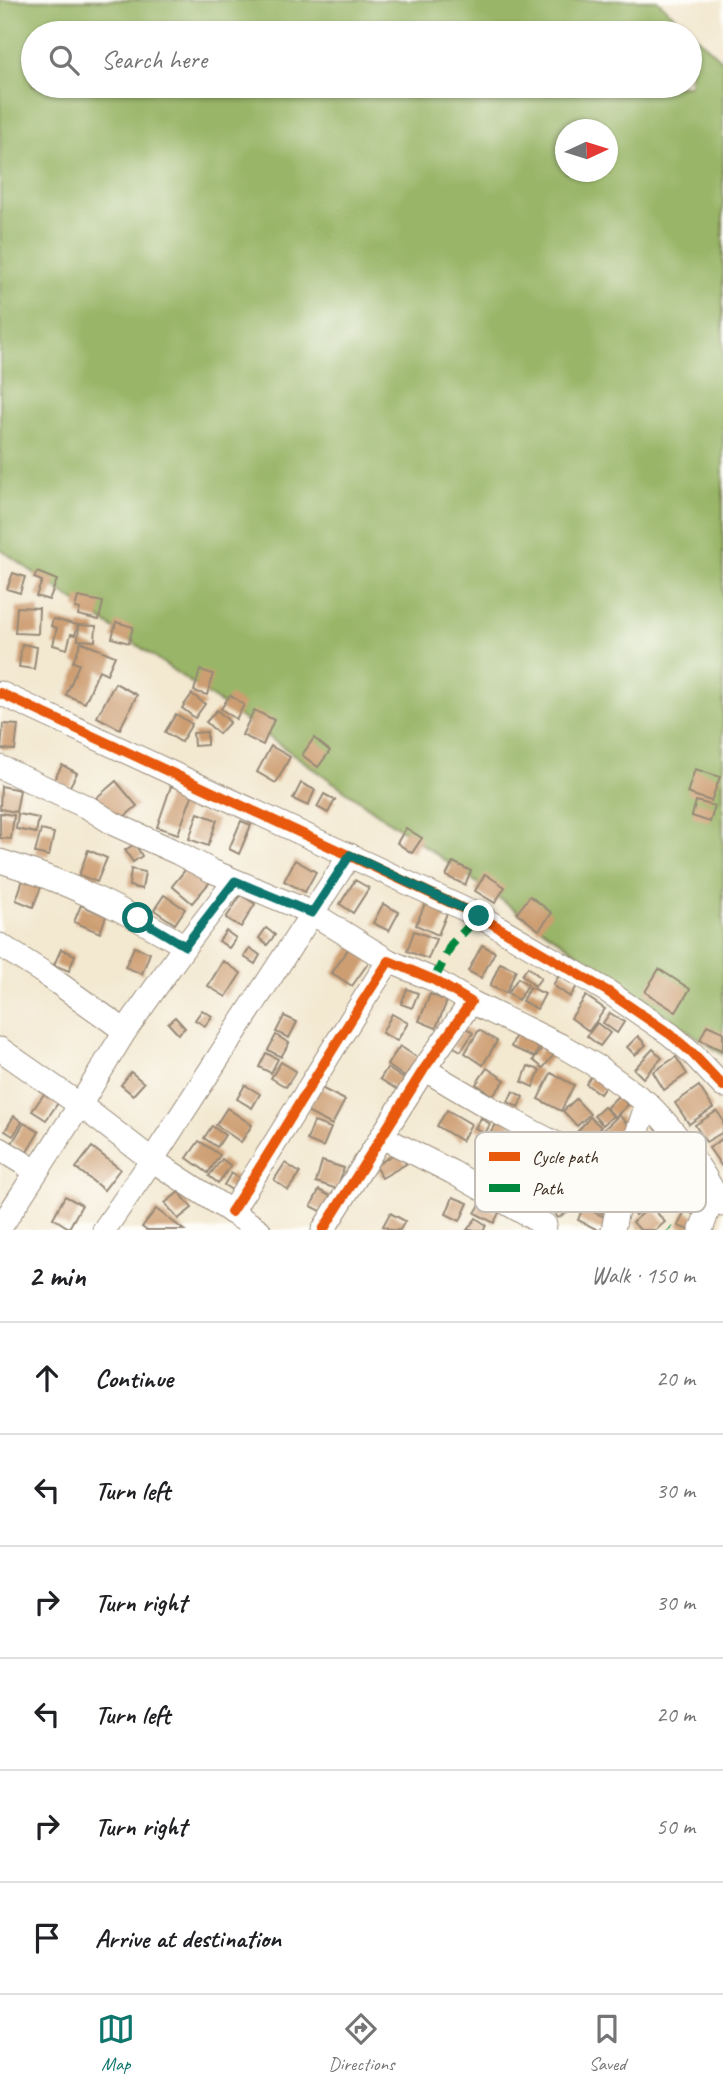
<!DOCTYPE html>
<meta charset="utf-8">
<style>
body{margin:0;font-family:Caveat,sans-serif;background:#f6f6f6;color:#202124}
.compass{position:absolute;left:555px;top:119px;width:63px;height:63px;border-radius:50%;background:#fff;box-shadow:0 2px 5px #0004;rotate:86deg}
.stop{position:absolute;width:21px;height:21px;margin:-16px;border:5px solid #0f766e;border-radius:50%;background:#fff}
.stop.end{background:#0f766e;border-color:#fff;box-shadow:0 2px 7px #0008}
.list{margin:0;padding:0;list-style:none}
h2{display:flex;justify-content:space-between;align-items:center;height:91px;margin:0;padding:0 28px;font-size:30px}
h2 small{font-size:23px;font-weight:400;color:#757577}
.list li{display:grid;grid-template-columns:46px 1fr auto;gap:21px;align-items:center;box-sizing:border-box;height:112px;padding:0 28px;border-top:2px solid #e0e0e0}
.list b{display:block;font-size:26px;white-space:nowrap}
.list em{font-size:23px;font-style:normal;color:#757577}
.icon{flex:none;width:38px;height:38px;fill:none;stroke:currentColor;stroke-width:2;stroke-linecap:round;stroke-linejoin:round}
.map{position:relative;flex:none;width:723px;height:1230px;overflow:hidden}
.search{position:absolute;background:#fff;box-shadow:0 2px 5px #0004;left:21px;right:21px;top:21px;height:77px;display:flex;align-items:center;gap:18px;box-sizing:border-box;padding:0 24px;border-radius:38px;color:#757577;font-size:26px}
.sheet{height:763px;background:#fff}
nav{display:flex;justify-content:space-around;align-items:center;box-sizing:border-box;height:98px;border-top:2px solid #e0e0e0;background:#fff;font-size:19px;color:#757577}
nav a{display:grid;justify-items:center;gap:4px}
nav .on{color:#0f766e}
.map>svg:first-child{display:block}
.forest{fill:#99b567;stroke:#6a7042;stroke-width:2;fill-rule:evenodd}
.building{fill:#cd9e72}
.lines{fill:none;stroke-linecap:round;stroke-linejoin:round}
.minor-casing{stroke:#978977;stroke-width:25}
.minor{stroke:#fff;stroke-width:23}
.quiet{stroke:#00873e;stroke-width:9;stroke-dasharray:18 9;stroke-linecap:butt}
.cycleway-casing{stroke:#fdfcf7;stroke-width:15}
.cycleway{stroke:#e8590c;stroke-width:10}
.route{stroke:#0f766e;stroke-width:9}
.key{fill:#fdfcf7;stroke:#c3bdb6;stroke-width:2}
.key-label{font-size:19px;fill:#3b2a1e}
</style>
<div class="map">
<svg width="723" height="1230" viewBox="0 0 723 1230">
<rect width="100%" height="100%" fill="#fdfcf7"/>
<filter id="ink" filterUnits="userSpaceOnUse"><feTurbulence type="fractalNoise" baseFrequency=".0143" numOctaves="2"/><feDisplacementMap in="SourceGraphic" scale="14" xChannelSelector="R" yChannelSelector="G"/><feConvolveMatrix kernelMatrix="1 2 1 2 8 2 1 2 1" color-interpolation-filters="sRGB"/></filter>
<filter id="wash" filterUnits="userSpaceOnUse"><feTurbulence type="fractalNoise" baseFrequency=".00686" numOctaves="4" result="noise"/><feDisplacementMap in="SourceGraphic" scale="28" xChannelSelector="R" yChannelSelector="G"/><feGaussianBlur stdDeviation="1.57" result="paint"/><feColorMatrix in="noise" values="0 0 0 0 0 0 0 0 0 0 0 0 0 0 0 0 0 1.4 0 .05"/><feComposite in="paint" operator="in"/></filter>
<g filter="url(#wash)">
<rect width="100%" height="100%" fill="#f3e8d0"/>
<path class="forest" d="M0 0H657L723 61V1055L0 549ZM33 33H690V86H33ZM566 130H608V172H566Z"/>
<g id="blocks">
<g class="building">
<polygon points="37,572 57,580 49,600 36,596 42,581 34,578"/>
<polygon points="13,573 25,577 20,593 7,589"/>
<polygon points="78,597 103,602 99,620 78,615 80,609 75,608"/>
<polygon points="17,607 39,608 38,634 15,633"/>
<polygon points="53,619 78,625 75,635 71,634 67,649 53,645 57,628 51,626"/>
<polygon points="116,622 133,627 129,643 112,638"/>
<polygon points="79,625 96,626 95,641 78,640"/>
<polygon points="81,642 115,656 107,674 99,670 85,703 66,695 79,664 73,662"/>
<polygon points="22,644 37,647 34,669 19,667"/>
<polygon points="200,670 213,674 207,695 194,691"/>
<polygon points="115,683 137,695 120,729 97,717"/>
<polygon points="192,694 205,704 195,718 182,708"/>
<polygon points="230,695 244,705 236,719 221,709"/>
<polygon points="217,710 230,722 219,734 206,722"/>
<polygon points="254,710 274,720 263,745 242,735"/>
<polygon points="176,714 192,724 181,742 165,732"/>
<polygon points="3,724 18,725 15,750 1,749"/>
<polygon points="207,732 207,745 194,746 193,733"/>
<polygon points="314,738 330,751 318,767 302,755"/>
<polygon points="271,746 290,757 276,783 257,772"/>
<polygon points="62,765 77,773 69,788 54,780"/>
<polygon points="695,769 720,777 711,801 687,793"/>
<polygon points="116,781 137,806 117,823 96,798"/>
<polygon points="301,783 315,790 308,806 293,799"/>
<polygon points="1,786 20,790 16,812 0,809"/>
<polygon points="171,786 193,793 178,834 157,827"/>
<polygon points="324,794 335,800 328,813 317,807"/>
<polygon points="696,801 715,806 710,822 692,816"/>
<polygon points="0,813 14,815 11,839 0,838"/>
<polygon points="198,813 217,820 208,846 189,839"/>
<polygon points="18,814 39,818 36,833 16,829"/>
<polygon points="241,821 251,825 239,854 229,849"/>
<polygon points="406,828 422,838 412,853 397,843"/>
<polygon points="41,830 54,833 49,856 35,853"/>
<polygon points="135,844 142,856 133,862 125,850"/>
<polygon points="88,850 107,858 97,882 79,875"/>
<polygon points="295,860 316,872 305,892 284,881"/>
<polygon points="453,862 471,871 465,885 446,876"/>
<polygon points="190,864 211,881 192,903 172,886"/>
<polygon points="131,869 145,872 142,889 129,886"/>
<polygon points="485,874 505,887 495,903 475,891"/>
<polygon points="23,880 41,887 33,907 16,900"/>
<polygon points="355,880 369,888 353,913 340,904"/>
<polygon points="164,895 185,909 175,924 154,910"/>
<polygon points="241,895 255,904 241,927 226,918"/>
<polygon points="530,896 552,913 539,930 517,913"/>
<polygon points="426,901 448,911 438,935 416,925"/>
<polygon points="383,904 399,912 389,931 373,923"/>
<polygon points="81,905 106,916 100,933 74,922"/>
<polygon points="266,928 275,935 267,945 259,938"/>
<polygon points="226,931 236,938 229,948 219,941"/>
<polygon points="414,931 436,939 428,959 407,951"/>
<polygon points="351,945 371,959 352,986 332,973"/>
<polygon points="482,945 495,952 481,978 468,971"/>
<polygon points="134,947 150,953 142,974 125,967"/>
<polygon points="250,948 260,955 255,964 244,957"/>
<polygon points="61,949 75,955 69,971 54,965"/>
<polygon points="223,961 241,973 226,997 208,986"/>
<polygon points="500,963 516,970 506,993 490,986"/>
<polygon points="528,967 541,978 535,986 522,975"/>
<polygon points="659,969 690,989 676,1012 645,992"/>
<polygon points="562,971 579,983 570,997 553,985"/>
<polygon points="518,978 528,985 518,1000 508,993"/>
<polygon points="530,987 545,994 537,1009 522,1001"/>
<polygon points="407,989 418,993 412,1008 401,1004"/>
<polygon points="430,994 447,1001 436,1028 419,1021"/>
<polygon points="586,996 605,1009 589,1031 571,1018"/>
<polygon points="202,1010 212,1016 205,1026 195,1020"/>
<polygon points="610,1013 624,1022 617,1033 603,1023"/>
<polygon points="392,1014 408,1023 397,1041 382,1033"/>
<polygon points="284,1016 297,1022 289,1038 276,1032"/>
<polygon points="175,1017 185,1028 178,1034 168,1023"/>
<polygon points="597,1023 610,1033 600,1046 587,1036"/>
<polygon points="707,1025 723,1032 723,1051 700,1040"/>
<polygon points="465,1027 473,1033 461,1051 452,1046"/>
<polygon points="479,1030 497,1041 483,1065 465,1053"/>
<polygon points="517,1032 541,1042 535,1057 511,1047"/>
<polygon points="276,1035 289,1043 281,1057 268,1050"/>
<polygon points="638,1036 646,1045 635,1055 627,1047"/>
<polygon points="545,1045 555,1053 543,1068 533,1060"/>
<polygon points="400,1046 418,1058 405,1077 387,1065"/>
<polygon points="653,1049 662,1058 643,1078 634,1069"/>
<polygon points="266,1053 278,1059 271,1073 259,1067"/>
<polygon points="676,1057 687,1074 664,1090 653,1072"/>
<polygon points="281,1062 296,1071 286,1087 271,1078"/>
<polygon points="528,1066 540,1070 533,1087 522,1082"/>
<polygon points="387,1068 404,1079 398,1090 380,1079"/>
<polygon points="487,1068 505,1080 493,1096 476,1084"/>
<polygon points="131,1072 144,1083 133,1095 121,1085"/>
<polygon points="551,1073 574,1085 561,1111 538,1099"/>
<polygon points="593,1074 607,1084 600,1094 586,1084"/>
<polygon points="245,1085 260,1094 252,1108 237,1099"/>
<polygon points="699,1086 713,1108 689,1124 675,1103"/>
<polygon points="319,1087 345,1100 332,1125 307,1112"/>
<polygon points="513,1091 523,1097 518,1107 508,1102"/>
<polygon points="44,1094 58,1103 46,1120 32,1111"/>
<polygon points="619,1095 628,1105 615,1117 606,1108"/>
<polygon points="576,1099 590,1114 577,1126 563,1111"/>
<polygon points="604,1107 613,1116 603,1125 594,1116"/>
<polygon points="227,1108 252,1125 241,1142 216,1125"/>
<polygon points="447,1110 471,1124 462,1141 437,1126"/>
<polygon points="717,1111 723,1120 723,1132 706,1142 695,1125"/>
<polygon points="619,1115 634,1131 614,1151 598,1135"/>
<polygon points="14,1116 22,1122 13,1136 5,1131"/>
<polygon points="501,1117 516,1128 498,1155 483,1144"/>
<polygon points="590,1117 601,1127 588,1140 578,1131"/>
<polygon points="481,1118 490,1124 485,1134 475,1128"/>
<polygon points="314,1122 331,1128 323,1147 307,1140"/>
<polygon points="24,1123 39,1132 27,1152 12,1143"/>
<polygon points="212,1126 225,1135 217,1147 204,1138"/>
<polygon points="723,1138 723,1168 709,1148"/>
<polygon points="199,1141 220,1155 208,1173 187,1158"/>
<polygon points="92,1147 120,1169 104,1190 76,1168"/>
<polygon points="399,1151 406,1164 382,1178 375,1166"/>
<polygon points="222,1159 231,1166 218,1183 209,1176"/>
<polygon points="322,1161 344,1168 337,1189 316,1182"/>
<polygon points="285,1163 300,1173 288,1190 274,1180"/>
<polygon points="231,1173 243,1180 235,1192 224,1185"/>
<polygon points="695,1175 706,1194 692,1203 680,1184"/>
<polygon points="573,1184 584,1202 558,1218 547,1201"/>
<polygon points="319,1190 332,1197 323,1212 311,1206"/>
<polygon points="644,1190 652,1201 635,1215 627,1204"/>
<polygon points="179,1192 192,1208 178,1219 165,1203"/>
<polygon points="603,1194 619,1203 611,1218 595,1209"/>
<polygon points="65,1196 82,1205 69,1228 53,1218"/>
<polygon points="453,1197 468,1203 460,1221 446,1214"/>
<polygon points="481,1203 499,1213 494,1223 475,1213"/>
<polygon points="651,1206 665,1222 656,1230 640,1230 633,1222"/>
<polygon points="583,1207 611,1220 606,1230 598,1230 578,1220"/>
<polygon points="156,1209 184,1230 146,1230 142,1227"/>
<polygon points="685,1210 695,1215 689,1230 678,1226"/>
<polygon points="390,1213 405,1221 400,1230 391,1230 383,1226"/>
<polygon points="476,1218 486,1225 484,1230 467,1230"/>
</g>
</g>
</g>
<g filter="url(#ink)">
<use href="#blocks" fill-opacity="0" stroke="#978977" stroke-width="2"/>
<g class="lines">
<defs>
<g id="minor">
<polyline points="0,693 479,916 607,991 670,1034 692,1053 723,1086"/>
<polyline points="0,767 89,808 114,824 178,853 212,871 312,913 389,961"/>
<path d="M0 861C67 881 124 910 185 946"/>
<polyline points="0,945 44,973 125,1031"/>
<polyline points="0,1049 80,1105 152,1160 259,1230"/>
<path d="M424 1069C487 1107 555 1147 624 1174L647 1103 598 1067 562 1046 471 1002"/>
<path d="M647 1103C668 1123 686 1147 702 1172 709 1183 714 1194 723 1205"/>
<polyline points="382,1137 452,1172 545,1225"/>
<polyline points="0,1149 36,1171"/>
<path d="M231 1212C286 1129 334 1043 389 961L434 980 471 1002 424 1069 323 1230"/>
<polyline points="0,1228 80,1105 125,1031 185,946 235,881"/>
<polyline points="104,1230 152,1160 350,855"/>
<polyline points="613,1230 624,1174"/>
<polyline points="701,1230 714,1194"/>
</g>
</defs>
<use href="#minor" class="minor-casing"/>
<use href="#minor" class="minor"/>
<g class="quiet">
<polyline points="434,980 451,945 479,916"/>
<polyline points="669,1229 670,1230"/>
</g>
<defs>
<g id="cycleway">
<polyline points="0,693 479,916 607,991 670,1034 692,1053 723,1086"/>
<path d="M231 1212C286 1129 334 1043 389 961L434 980 471 1002 424 1069 323 1230"/>
</g>
</defs>
<use href="#cycleway" class="cycleway-casing"/>
<use href="#cycleway" class="cycleway"/>
</g>
</g>
<g class="lines" filter="url(#ink)">
<polyline class="route" points="138,918 185,946 235,881 312,913 350,855 479,916"/>
</g>
<rect x="475" y="1132" width="231" height="80" rx="10" class="key"/>
<rect x="489" y="1152" width="31" height="9" fill="#e8590c"/>
<rect x="489" y="1184" width="31" height="8" fill="#00873e"/>
<g class="key-label">
<text x="532" y="1163">Cycle path</text>
<text x="532" y="1195">Path</text>
</g>
</svg>
<svg class="compass" viewBox="-18 -18 36 36"><path d="M0-13l5 13h-10z" fill="#e53935"/><path d="M0 13l5-13h-10z" fill="#757577"/></svg>
<div class="stop" style="left:138px;top:918px"></div>
<div class="stop end" style="left:479px;top:916px"></div>
<div class="search"><svg class="icon" aria-label="search" viewBox="0 0 24 24"><circle cx="10" cy="10" r="6"/><path d="M15 15l6 6"/></svg>Search here</div>
</div>
<section class="sheet">
<h2>2 min<small>Walk · 150 m</small></h2>
<ul class="list">
<li><svg class="icon" aria-label="ahead" viewBox="0 0 24 24"><path d="M12 20V5M6 11l6-6 6 6"/></svg><div><b>Continue</b></div><em>20 m</em></li>
<li><svg class="icon" aria-label="left" viewBox="0 0 24 24"><path d="M17 20v-9H6M10 6l-5 5 5 5"/></svg><div><b>Turn left</b></div><em>30 m</em></li>
<li><svg class="icon" aria-label="right" viewBox="0 0 24 24"><path d="M7 20v-9h11M14 6l5 5-5 5"/></svg><div><b>Turn right</b></div><em>30 m</em></li>
<li><svg class="icon" aria-label="left" viewBox="0 0 24 24"><path d="M17 20v-9H6M10 6l-5 5 5 5"/></svg><div><b>Turn left</b></div><em>20 m</em></li>
<li><svg class="icon" aria-label="right" viewBox="0 0 24 24"><path d="M7 20v-9h11M14 6l5 5-5 5"/></svg><div><b>Turn right</b></div><em>50 m</em></li>
<li><svg class="icon" aria-label="arrive" viewBox="0 0 24 24"><path d="M6 21V4h12l-3 4 3 4H6"/></svg><div><b>Arrive at destination</b></div></li>
</ul>
</section>
<nav>
<a class="on"><svg class="icon" aria-label="map" viewBox="0 0 24 24"><path d="M3 6l6-2 6 2 6-2v14l-6 2-6-2-6 2zM9 4v14M15 6v14"/></svg>Map</a>
<a><svg class="icon" aria-label="directions" viewBox="0 0 24 24"><path d="M12 3l9 9-9 9-9-9zM9 14v-3h6M13 9l2 2-2 2"/></svg>Directions</a>
<a><svg class="icon" aria-label="saved" viewBox="0 0 24 24"><path d="M7 4h10v16l-5-4-5 4z"/></svg>Saved</a>
</nav>
